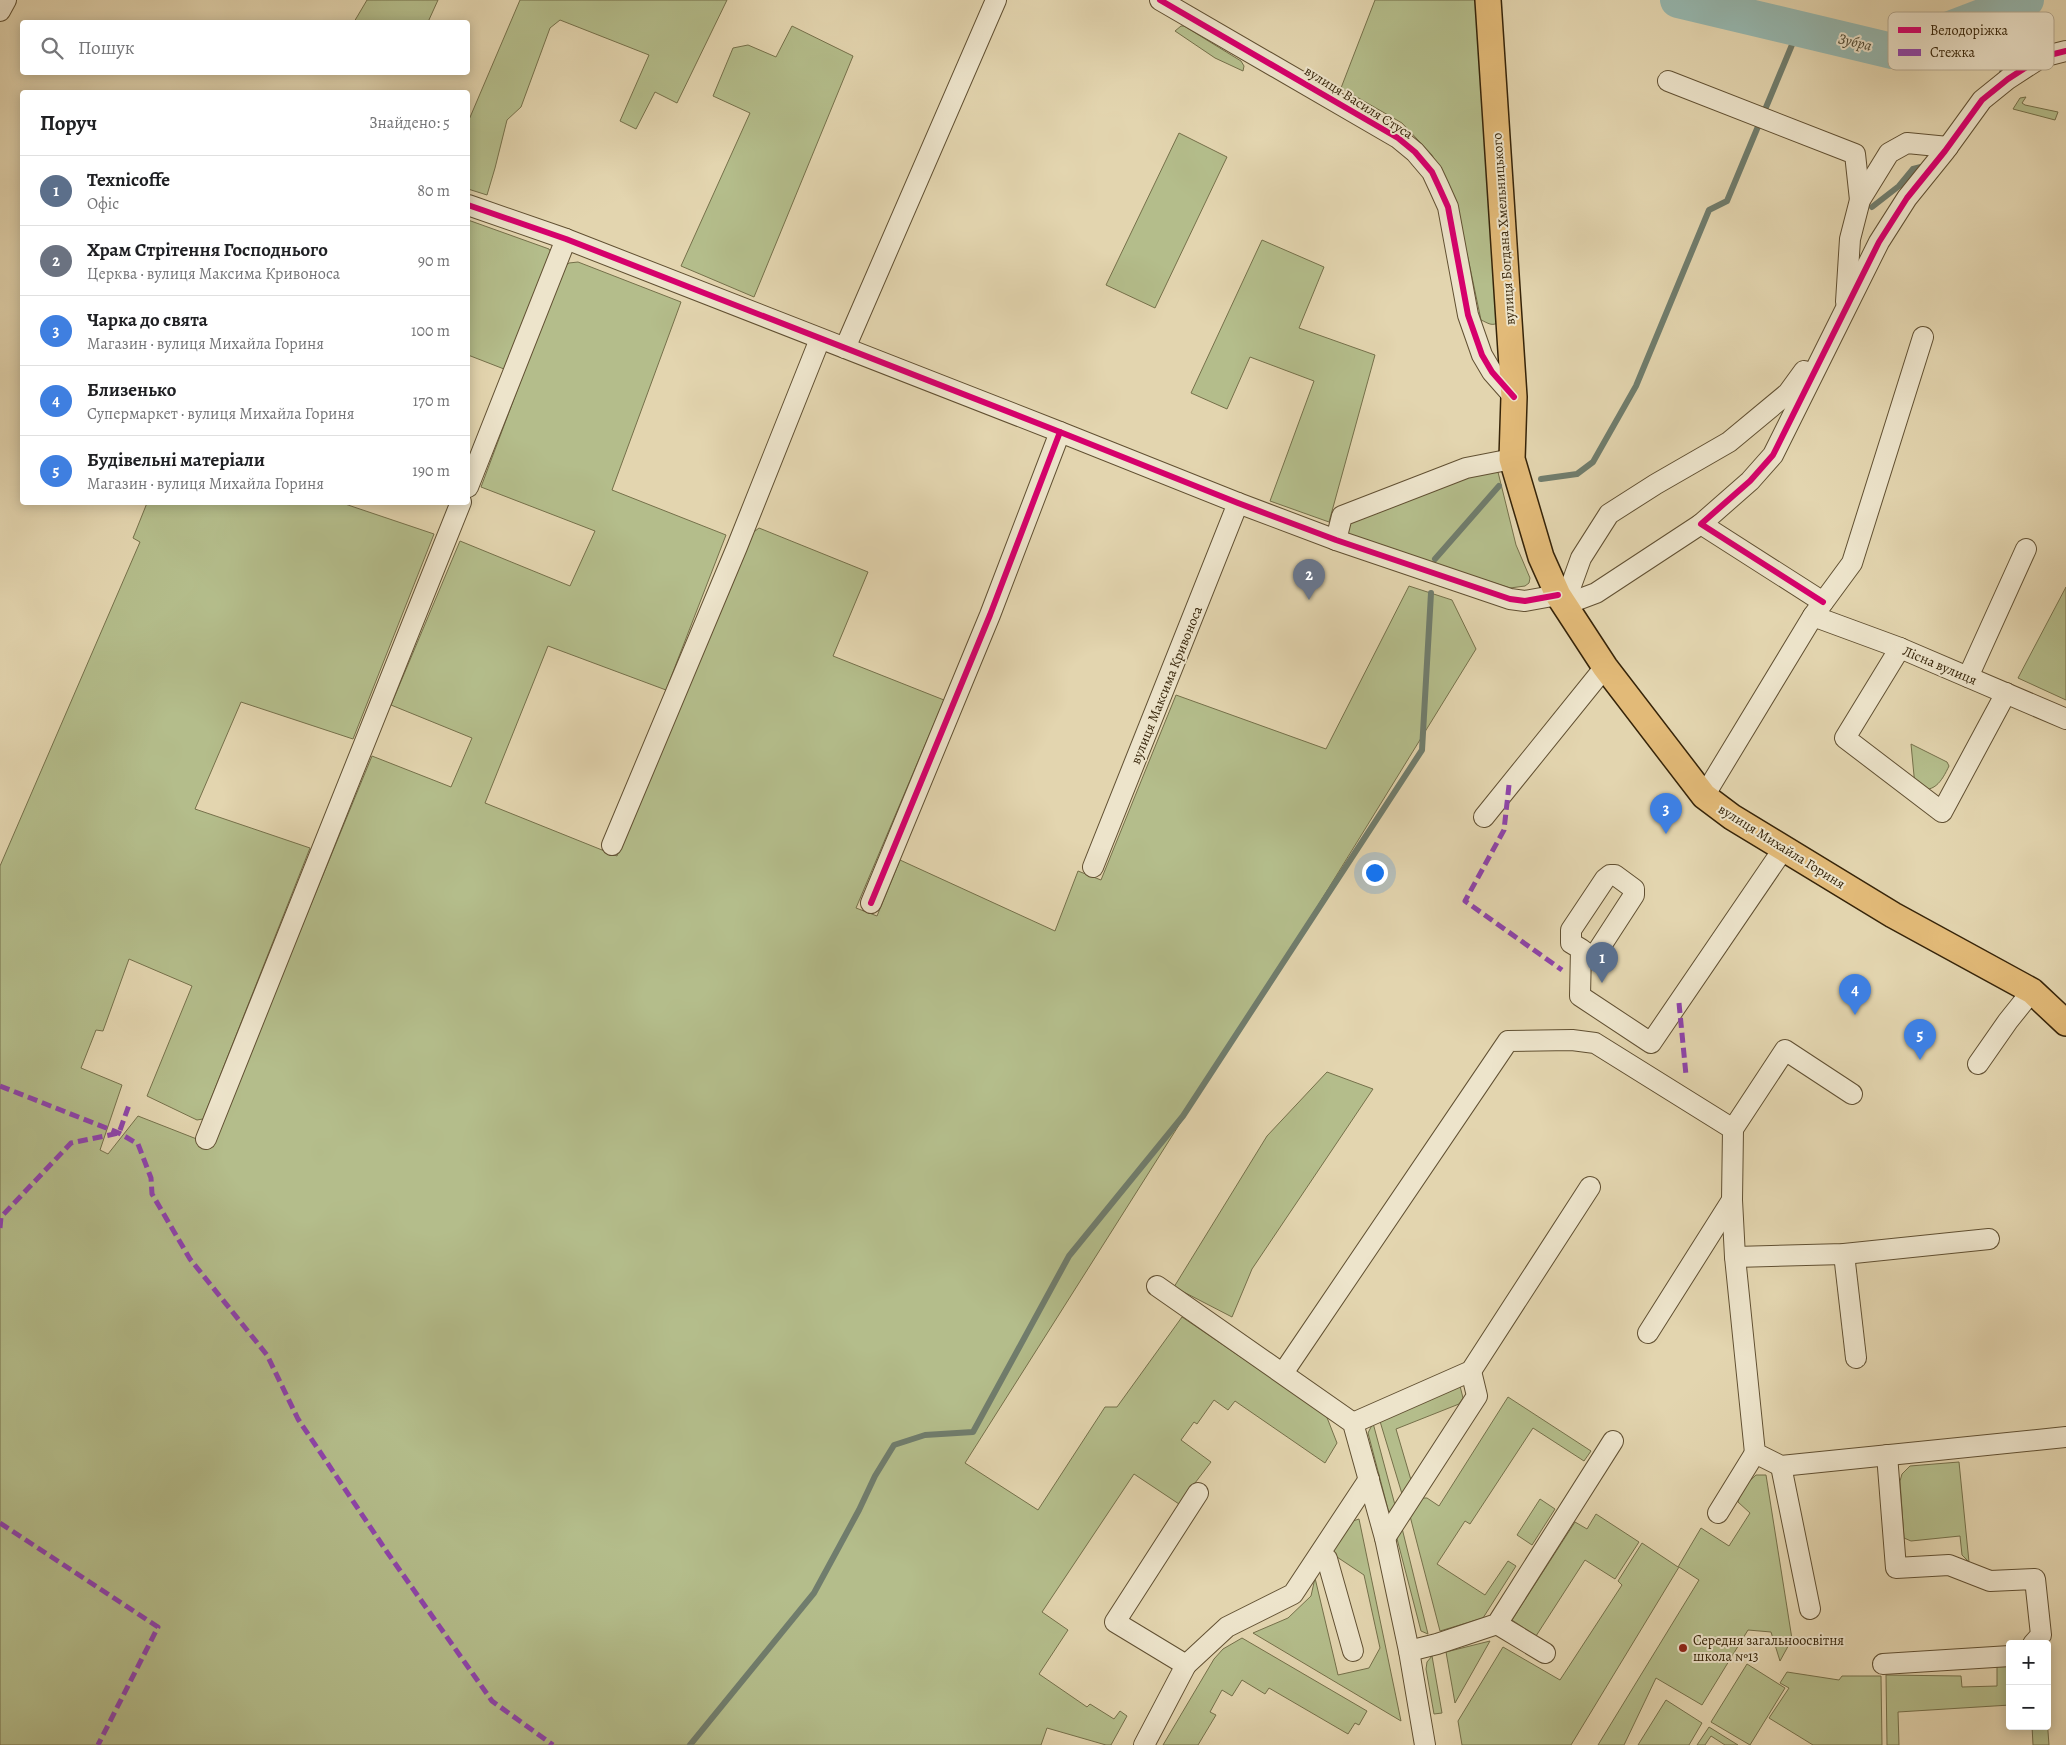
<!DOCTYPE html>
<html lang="uk">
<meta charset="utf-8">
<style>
body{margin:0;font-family:Alegreya,serif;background:#f2f2f2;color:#202124}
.controls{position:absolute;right:15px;bottom:15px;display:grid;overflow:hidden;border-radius:5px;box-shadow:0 2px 12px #0003}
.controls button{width:45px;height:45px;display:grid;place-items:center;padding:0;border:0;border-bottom:1px solid #e0e0e0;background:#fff;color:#202124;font:25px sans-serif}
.you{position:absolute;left:1374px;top:872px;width:18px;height:18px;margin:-12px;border:4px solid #fff;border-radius:50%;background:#1a73e8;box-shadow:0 0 0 8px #1a73e833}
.badge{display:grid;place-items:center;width:32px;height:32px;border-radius:50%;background:#0b8043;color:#fff;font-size:16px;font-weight:700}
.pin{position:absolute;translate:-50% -41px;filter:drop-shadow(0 1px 2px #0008)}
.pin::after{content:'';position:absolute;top:26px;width:18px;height:15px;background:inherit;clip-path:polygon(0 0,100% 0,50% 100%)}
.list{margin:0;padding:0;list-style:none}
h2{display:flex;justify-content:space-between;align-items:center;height:65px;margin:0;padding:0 20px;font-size:21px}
h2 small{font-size:16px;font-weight:400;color:#757577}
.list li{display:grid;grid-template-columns:32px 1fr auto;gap:15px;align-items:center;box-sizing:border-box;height:70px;padding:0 20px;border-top:1px solid #e0e0e0}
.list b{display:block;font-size:19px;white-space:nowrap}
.list p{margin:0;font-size:16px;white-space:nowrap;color:#757577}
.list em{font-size:16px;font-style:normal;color:#757577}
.icon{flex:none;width:28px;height:28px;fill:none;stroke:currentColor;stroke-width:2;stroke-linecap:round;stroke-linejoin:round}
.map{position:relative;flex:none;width:2066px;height:1745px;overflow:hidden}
.search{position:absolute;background:#fff;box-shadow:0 2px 12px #0003;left:20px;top:20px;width:450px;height:55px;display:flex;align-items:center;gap:12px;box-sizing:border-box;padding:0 18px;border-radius:5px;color:#757577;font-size:19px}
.panel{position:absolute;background:#fff;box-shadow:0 2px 12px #0003;left:20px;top:90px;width:450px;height:415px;border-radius:5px}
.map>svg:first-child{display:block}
.green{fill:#b4bd8b;stroke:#75704a}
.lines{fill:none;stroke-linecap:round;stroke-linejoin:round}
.stream{stroke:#707d6d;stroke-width:6}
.river{stroke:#96b8b0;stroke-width:36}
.minor-casing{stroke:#615032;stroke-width:22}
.major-casing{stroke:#362409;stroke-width:28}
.minor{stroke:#ede4cb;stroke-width:20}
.major{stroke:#e2ba78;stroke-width:25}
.quiet{stroke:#8e44ad;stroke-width:5;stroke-dasharray:10 5;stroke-linecap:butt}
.cycleway-casing{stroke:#ede4cb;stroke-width:9}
.cycleway{stroke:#d6006c;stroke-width:6}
.poi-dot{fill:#8f2418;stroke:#ede4cb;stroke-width:2}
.labels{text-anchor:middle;stroke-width:4;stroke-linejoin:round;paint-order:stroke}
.street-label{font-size:14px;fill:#362409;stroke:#ede4cb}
.poi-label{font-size:14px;fill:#362409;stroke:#ede4cb;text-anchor:start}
.water-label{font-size:15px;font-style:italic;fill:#4e4933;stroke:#ede4cb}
.key{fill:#ede4cb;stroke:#b6aa91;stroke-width:1}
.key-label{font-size:14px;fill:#362409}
</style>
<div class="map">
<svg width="2066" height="1745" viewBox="0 0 2066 1745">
<rect width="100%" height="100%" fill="#e3d5af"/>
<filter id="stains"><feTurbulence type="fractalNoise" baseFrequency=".004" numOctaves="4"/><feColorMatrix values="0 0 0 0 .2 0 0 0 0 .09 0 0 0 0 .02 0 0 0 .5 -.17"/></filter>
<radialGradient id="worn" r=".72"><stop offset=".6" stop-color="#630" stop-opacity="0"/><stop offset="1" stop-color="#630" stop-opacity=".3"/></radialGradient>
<g class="green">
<polygon points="367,0 438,0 428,22 354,22"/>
<polygon points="520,0 727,0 677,103 655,92 636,129 620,121 649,55 560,20 550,28 521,107 507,120 495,168 487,195 468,189 468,122"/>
<path d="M1375 0H1476L1499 322C1492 327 1488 323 1481 320L1468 258 1450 189 1432 155 1402 123 1341 88Z"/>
<polygon points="792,26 853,56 754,297 681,266 750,113 713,96 733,48 748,45 776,57"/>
<polygon points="1181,26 1184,26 1241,61 1244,66 1243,71 1215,58 1175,31"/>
<polygon points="2026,97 2022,103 2025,105 2058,112 2055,120 2013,109 2020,98"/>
<polygon points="1179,133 1227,157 1155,308 1106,285"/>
<polygon points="468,220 549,249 552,254 504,369 468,355"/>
<polygon points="1262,240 1324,267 1299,328 1375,355 1329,522 1270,501 1314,381 1250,357 1227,409 1191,393"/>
<polygon points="578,262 681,302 612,490 726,535 666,690 548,646 485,803 617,856 747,537 759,528 868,572 833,656 944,700 856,908 877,916 900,860 1055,931 1078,871 1101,880 1176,695 1326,749 1409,586 1452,600 1476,649 1317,907 965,1463 1038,1510 1105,1407 1117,1407 1182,1317 1326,1415 1337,1443 1325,1463 1235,1401 1228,1410 1214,1400 1197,1424 1194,1422 1181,1440 1211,1462 1179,1504 1134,1474 1042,1612 1068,1630 1039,1674 1087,1707 1090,1704 1114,1719 1120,1711 1127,1716 1111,1745 1106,1745 1047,1728 1041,1745 0,1745 0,866 140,542 133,538 147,503 342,503 434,534 353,739 241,702 195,809 310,848 203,1119 197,1120 147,1096 192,986 129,959 103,1031 96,1030 81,1068 122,1085 100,1150 108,1154 138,1116 212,1145 372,756 451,787 472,738 391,705 460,541 570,586 595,531 481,487 563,268 569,263"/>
<polygon points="1497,468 1516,545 1530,578 1529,583 1525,586 1510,588 1344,534 1352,520 1466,471"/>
<polygon points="2066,587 2066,700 2018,678"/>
<path d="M1911 744 1947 762 1949 766C1942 781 1933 796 1915 786Z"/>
<polygon points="1327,1072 1373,1089 1252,1269 1232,1317 1174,1287 1267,1136"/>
<polygon points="1460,1386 1463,1398 1459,1404 1396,1429 1411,1480 1402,1494 1379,1418"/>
<polygon points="1508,1397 1591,1451 1584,1461 1533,1428 1470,1524 1465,1521 1437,1564 1485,1595 1508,1561 1516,1566 1483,1618 1440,1631 1410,1516 1422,1498 1427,1498 1439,1506"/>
<polygon points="1373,1423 1395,1505 1389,1513 1368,1433"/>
<polygon points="1959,1462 1969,1562 1962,1555 1960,1536 1911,1541 1904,1538 1900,1481 1902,1474 1910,1466"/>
<polygon points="1756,1475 1766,1475 1792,1639 1780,1661 1771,1632 1748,1630 1702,1705 1656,1678 1624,1745 1598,1745 1699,1580 1679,1567 1571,1745 1462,1745 1458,1721 1503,1647 1560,1680 1622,1585 1618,1581 1642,1543 1678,1567 1701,1528 1729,1546 1750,1513 1738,1502 1743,1487"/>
<polygon points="1540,1499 1555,1509 1532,1545 1517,1535"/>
<polygon points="1596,1514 1639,1542 1615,1579 1585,1560 1536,1636 1512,1620 1575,1522 1587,1529"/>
<polygon points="1359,1519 1401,1721 1253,1633 1288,1618 1311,1596 1315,1578 1338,1675 1369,1668 1380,1648 1364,1575 1331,1553 1350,1522"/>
<polygon points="1401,1524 1428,1634 1421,1631 1395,1531"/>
<polygon points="1242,1638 1367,1711 1359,1725 1355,1723 1348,1734 1269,1688 1265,1694 1242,1680 1232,1696 1222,1690 1210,1712 1216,1715 1198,1745 1163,1745 1214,1659 1223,1649"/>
<polygon points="1490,1641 1455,1703 1446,1652"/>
<polygon points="1432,1656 1442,1713 1434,1714 1426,1669 1427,1662"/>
<polygon points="1747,1664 1785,1688 1750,1745 1711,1722"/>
<polygon points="2010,1665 2010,1705 1898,1712 1899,1745 1887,1745 1886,1675 1961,1676 1962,1687 1997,1686 1997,1666"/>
<polygon points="1787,1672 1839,1680 1842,1676 1881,1676 1882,1745 1813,1745 1769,1718 1789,1688 1780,1683"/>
<polygon points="1666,1700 1702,1723 1689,1745 1638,1745"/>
<polygon points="2047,1718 2049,1745 2033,1745 2032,1726 2047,1726"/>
<polygon points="1709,1727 1738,1745 1725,1745 1711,1736 1705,1745 1697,1745"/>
</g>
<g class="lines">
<g class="stream">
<path d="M2001 76C2009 52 2016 24 2004 0"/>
<polyline points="1872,207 1899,186 1913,169 1925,166"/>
<polyline points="1541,479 1577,474 1593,462 1636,386 1709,210 1727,201 1799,28"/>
<polyline points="1435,559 1499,486"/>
<polyline points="690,1745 814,1593 859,1510 875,1476 894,1445 925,1435 973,1432 1069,1256 1183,1116 1422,750 1431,593"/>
</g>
<polyline class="river" points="1678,0 1892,51 2026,0"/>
<defs>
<g id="minor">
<polyline points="1160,0 1398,138 1415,152 1432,172 1439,187 1448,207 1468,315 1482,355 1492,372 1514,397"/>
<polyline points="0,11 6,0"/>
<polyline points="1668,81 1855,154 1860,200"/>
<polyline points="468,205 566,239 1060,432 1238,503 1336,540 1510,599 1525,601 1558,595"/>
<polyline points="1846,302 1850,239 1860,200 1889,153 1907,143 1948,147"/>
<polyline points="845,348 996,0"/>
<polyline points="468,487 566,239"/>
<polyline points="1336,540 1342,516 1466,468 1512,459"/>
<polyline points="1823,602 1701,524 1750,481 1773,455 1879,242 1907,198 1945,151 1982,100 2008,79 2042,57 2066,51"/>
<polyline points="1564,605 1581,558 1609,514 1656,484 1729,442 1788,393 1804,371"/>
<polyline points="1564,605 1596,593 1701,524"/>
<polyline points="1813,616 1900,648 2066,719"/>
<polyline points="1900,648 1845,738 1942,812 2006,693"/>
<polyline points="1968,677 2026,549"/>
<polyline points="1704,796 1813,616 1852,563 1923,337"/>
<polyline points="1484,817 1605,667"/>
<polyline points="612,845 737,547 820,339"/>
<polyline points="1093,867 1238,503"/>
<polyline points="871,903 990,615 1060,432"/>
<polyline points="1581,949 1589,955 1597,952 1634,895 1634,889 1615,875 1610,875 1605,879 1571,930 1571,943 1581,949 1580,996 1651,1043 1784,848"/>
<polyline points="1978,1064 2008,1021 2032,991"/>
<polyline points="1733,1129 1785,1050 1852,1094"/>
<polyline points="206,1139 461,502"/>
<polyline points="1844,1254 1856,1358"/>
<polyline points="1735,1257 1844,1254 1989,1239"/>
<polyline points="1157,1286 1353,1423 1385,1538 1409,1651 1425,1745"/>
<polyline points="1648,1333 1732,1200"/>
<polyline points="1283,1373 1508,1041 1572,1040 1595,1043 1733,1129 1732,1200 1735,1257 1755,1453 1781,1466 2066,1437"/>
<polyline points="1353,1423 1471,1371 1590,1187"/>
<polyline points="1887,1455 1896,1568 1949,1565 1990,1581 2035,1579 2041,1635 2033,1644"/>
<polyline points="1781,1466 1810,1609"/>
<polyline points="1718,1513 1755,1453"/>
<polyline points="1385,1538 1477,1396 1471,1371"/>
<polyline points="1320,1554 1327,1559 1353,1651"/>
<polyline points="1497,1624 1545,1653"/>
<polyline points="1409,1651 1437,1644 1497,1624 1613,1441"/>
<polyline points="1883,1664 2010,1656"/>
<polyline points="1186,1665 1115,1622 1198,1493"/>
<polyline points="1144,1745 1186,1665 1227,1627 1293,1594 1369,1479"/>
</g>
<polyline id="major" points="1488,0 1514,397 1512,459 1541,557 1558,595 1605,667 1704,796 1732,817 1893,915 2032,991 2066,1023"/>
</defs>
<use href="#minor" class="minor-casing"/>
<use href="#major" class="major-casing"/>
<use href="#minor" class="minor"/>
<use href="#major" class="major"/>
<g class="quiet">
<polyline points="1509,785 1504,830 1465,901 1562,970"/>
<polyline points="1679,1003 1686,1075"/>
<polyline points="0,1086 119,1133 138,1144 151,1178 152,1194 190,1259 267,1355 298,1419 387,1552 492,1701 553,1745"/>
<polyline points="0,1228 1,1217 71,1143 119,1133 129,1105"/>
<polyline points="0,1523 158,1627 98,1745"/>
</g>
<defs>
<g id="cycleway">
<polyline points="1160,0 1398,138 1415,152 1432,172 1439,187 1448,207 1468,315 1482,355 1492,372 1514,397"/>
<polyline points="468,205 566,239 1060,432 1238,503 1336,540 1510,599 1525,601 1558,595"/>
<polyline points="1823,602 1701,524 1750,481 1773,455 1879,242 1907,198 1945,151 1982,100 2008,79 2042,57 2066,51"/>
<polyline points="871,903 990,615 1060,432"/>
</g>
</defs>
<use href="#cycleway" class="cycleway-casing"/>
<use href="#cycleway" class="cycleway"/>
</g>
<circle class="poi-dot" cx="1683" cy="1648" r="5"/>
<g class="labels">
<g class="street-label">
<text transform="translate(1359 102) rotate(32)" y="5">вулиця Василя Стуса</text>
<text transform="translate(1503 229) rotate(-94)" y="5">вулиця Богдана Хмельницького</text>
<text transform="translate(1940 665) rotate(23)" y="5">Лісна вулиця</text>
<text transform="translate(1166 685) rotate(-68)" y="5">вулиця Максима Кривоноса</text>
<text transform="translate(1782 846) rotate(32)" y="5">вулиця Михайла Гориня</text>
</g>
<g class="poi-label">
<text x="1693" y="1645">Середня загальноосвітня<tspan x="1693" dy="16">школа №13</tspan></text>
</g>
<g class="water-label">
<text transform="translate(1855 42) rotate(13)" y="5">Зубра</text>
</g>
</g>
<rect x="1888" y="12" width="166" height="58" rx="8" class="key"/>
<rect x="1898" y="27" width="23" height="6" fill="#d6006c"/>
<rect x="1898" y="49" width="23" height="7" fill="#8e44ad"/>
<g class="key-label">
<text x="1930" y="35">Велодоріжка</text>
<text x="1930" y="57">Стежка</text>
</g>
<rect width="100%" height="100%" filter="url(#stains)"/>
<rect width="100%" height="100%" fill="url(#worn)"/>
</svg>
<div class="controls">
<button>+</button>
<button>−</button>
</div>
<div class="you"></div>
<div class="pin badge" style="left:1602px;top:983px;background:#5c6f8a">1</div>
<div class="pin badge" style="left:1309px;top:600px;background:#6b7280">2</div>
<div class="pin badge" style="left:1666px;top:834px;background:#3f7fe0">3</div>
<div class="pin badge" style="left:1855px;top:1015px;background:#3f7fe0">4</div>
<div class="pin badge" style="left:1920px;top:1060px;background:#3f7fe0">5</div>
<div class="search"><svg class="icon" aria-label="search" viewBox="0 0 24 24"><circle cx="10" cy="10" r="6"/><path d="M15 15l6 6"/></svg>Пошук</div>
<section class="panel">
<h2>Поруч<small>Знайдено: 5</small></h2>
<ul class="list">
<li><span class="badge" style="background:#5c6f8a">1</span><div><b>Texnicoffe</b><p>Офіс</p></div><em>80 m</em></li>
<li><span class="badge" style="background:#6b7280">2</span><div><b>Храм Стрітення Господнього</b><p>Церква · вулиця Максима Кривоноса</p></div><em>90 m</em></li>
<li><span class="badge" style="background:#3f7fe0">3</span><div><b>Чарка до свята</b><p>Магазин · вулиця Михайла Гориня</p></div><em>100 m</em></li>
<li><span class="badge" style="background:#3f7fe0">4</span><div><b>Близенько</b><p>Супермаркет · вулиця Михайла Гориня</p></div><em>170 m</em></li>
<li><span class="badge" style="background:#3f7fe0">5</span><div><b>Будівельні матеріали</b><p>Магазин · вулиця Михайла Гориня</p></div><em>190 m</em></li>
</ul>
</section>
</div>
